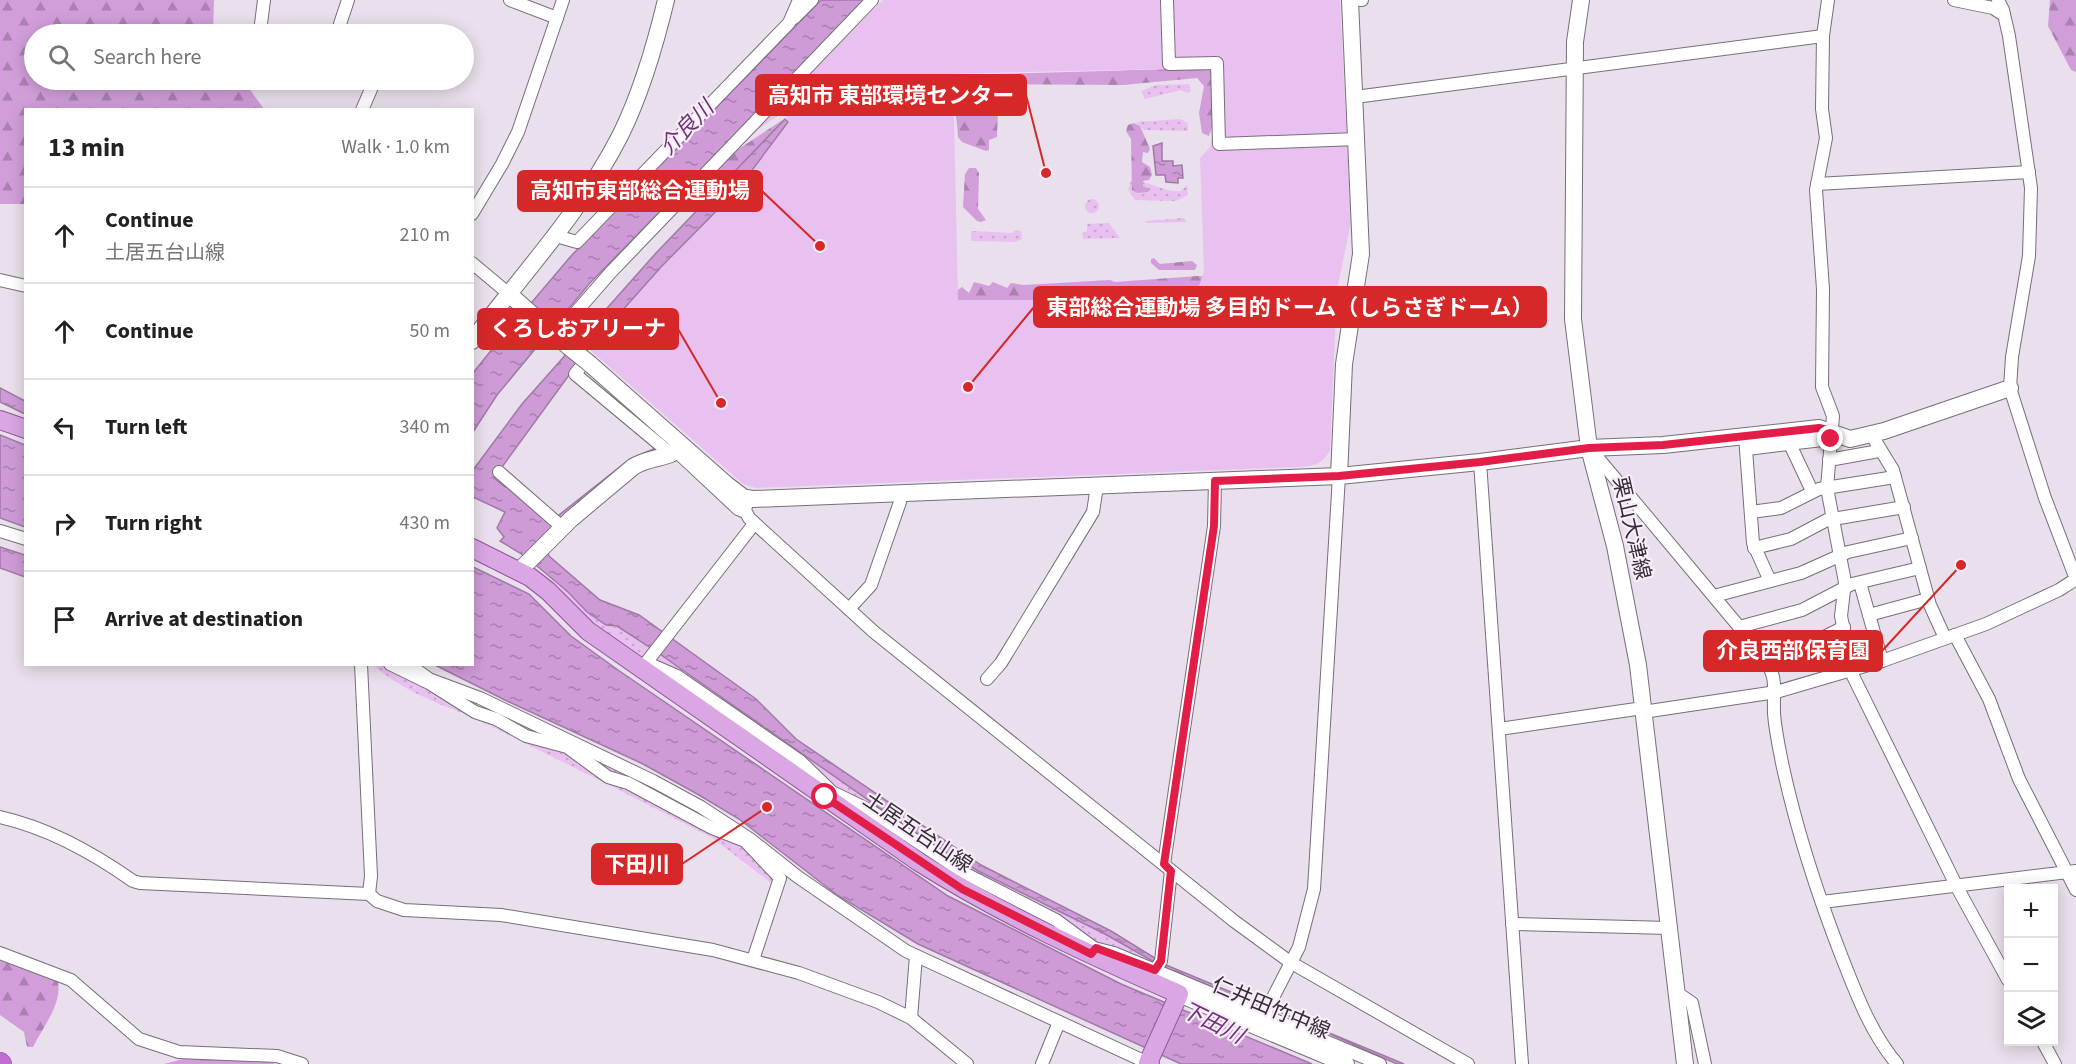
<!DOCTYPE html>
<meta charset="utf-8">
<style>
body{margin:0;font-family:"Source Sans 3","Noto Sans JP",sans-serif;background:#f6f6f6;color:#202124}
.controls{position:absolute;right:18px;bottom:18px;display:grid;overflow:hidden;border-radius:0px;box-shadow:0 3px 15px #0003}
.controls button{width:54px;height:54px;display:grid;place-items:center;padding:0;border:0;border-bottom:2px solid #e0e0e0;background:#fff;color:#202124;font:30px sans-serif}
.stop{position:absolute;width:18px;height:18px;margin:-14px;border:4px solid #e11d48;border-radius:50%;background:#fff}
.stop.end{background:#e11d48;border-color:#fff;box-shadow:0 2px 6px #0008}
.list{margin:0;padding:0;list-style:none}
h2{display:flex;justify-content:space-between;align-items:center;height:78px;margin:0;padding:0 24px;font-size:26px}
h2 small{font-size:20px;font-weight:400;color:#757577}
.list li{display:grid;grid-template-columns:39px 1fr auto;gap:18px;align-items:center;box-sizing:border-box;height:96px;padding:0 24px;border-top:2px solid #e0e0e0}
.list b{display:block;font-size:22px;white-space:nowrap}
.list p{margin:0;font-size:20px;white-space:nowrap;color:#757577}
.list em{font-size:20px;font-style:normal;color:#757577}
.icon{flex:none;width:33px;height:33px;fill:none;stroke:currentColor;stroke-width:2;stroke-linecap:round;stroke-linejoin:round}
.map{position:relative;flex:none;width:2076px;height:1064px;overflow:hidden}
.search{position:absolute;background:#fff;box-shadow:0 3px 15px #0003;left:24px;top:24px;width:450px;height:66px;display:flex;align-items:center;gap:15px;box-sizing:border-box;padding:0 21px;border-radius:33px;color:#757577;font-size:22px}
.panel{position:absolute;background:#fff;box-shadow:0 3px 15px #0003;left:24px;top:108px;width:450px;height:558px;border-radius:0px}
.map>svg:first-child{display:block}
.grass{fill:url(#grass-dots)}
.forest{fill:url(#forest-firs)}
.park{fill:#e9c1f0;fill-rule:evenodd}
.water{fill:url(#water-ripples);stroke:#9f7aa6;stroke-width:1.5}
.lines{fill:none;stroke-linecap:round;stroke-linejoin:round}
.street-casing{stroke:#786e7a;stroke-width:14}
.secondary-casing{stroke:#786e7a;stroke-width:18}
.primary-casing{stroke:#90569a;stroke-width:20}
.highway-casing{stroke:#90569a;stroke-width:22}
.street{stroke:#fff;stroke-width:12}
.secondary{stroke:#fff;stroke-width:16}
.primary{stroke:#daa6e4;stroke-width:18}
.highway{stroke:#c26bd2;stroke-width:21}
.secondary-bridge-casing{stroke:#786e7a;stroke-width:18;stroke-linecap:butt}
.secondary-bridge{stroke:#fff;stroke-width:16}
.route{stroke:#e11d48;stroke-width:8}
.labels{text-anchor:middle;stroke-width:4.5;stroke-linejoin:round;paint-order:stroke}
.street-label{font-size:21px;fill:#322e33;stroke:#f8ecfa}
.water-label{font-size:22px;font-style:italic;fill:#6f3279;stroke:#f8ecfa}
.leader{fill:none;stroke:#d62828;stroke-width:2}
.callout-dot{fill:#d62828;stroke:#f8ecfa;stroke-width:2}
.callout{fill:#d62828;stroke:#d62828;stroke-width:2}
.callout-label{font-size:22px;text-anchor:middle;font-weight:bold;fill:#fff}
</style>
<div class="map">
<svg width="2076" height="1064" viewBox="0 0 2076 1064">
<defs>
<pattern id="grass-dots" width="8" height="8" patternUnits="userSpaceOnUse" patternTransform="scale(1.5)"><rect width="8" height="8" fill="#e9c1f0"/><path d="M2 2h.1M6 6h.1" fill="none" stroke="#c8a6ce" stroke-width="1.8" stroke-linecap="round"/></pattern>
<pattern id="forest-firs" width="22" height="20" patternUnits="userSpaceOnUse" patternTransform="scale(1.5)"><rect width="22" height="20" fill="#d19eda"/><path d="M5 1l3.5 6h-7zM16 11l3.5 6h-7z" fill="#aa81b1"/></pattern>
<pattern id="water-ripples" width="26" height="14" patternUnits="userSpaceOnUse" patternTransform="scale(1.5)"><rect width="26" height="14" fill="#ce9bd7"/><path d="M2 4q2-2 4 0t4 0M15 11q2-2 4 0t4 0" fill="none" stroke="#a87faf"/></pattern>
</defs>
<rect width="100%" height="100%" fill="#eadfec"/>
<g class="grass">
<polygon points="1189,84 1191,91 1188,93 1181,90 1145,99 1141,91 1156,85"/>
<polygon points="792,104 787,113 783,112 753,133 774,108"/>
<polygon points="1180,119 1188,123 1188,131 1144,130 1136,122"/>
<path d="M1132 179C1148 182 1168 193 1181 191L1187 185 1188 195 1176 201 1135 200 1128 189Z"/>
<circle cx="1092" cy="206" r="7"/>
<polygon points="1184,218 1187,222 1146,223 1145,221"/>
<polygon points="1109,223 1120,238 1083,239 1082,233 1087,231 1087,224"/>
<polygon points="1015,230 1021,231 1022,239 1015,242 971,241 971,231 1013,233"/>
<polygon points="539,571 567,592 587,613 605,625 617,627 653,651 642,661 601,633 537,574"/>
<polygon points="658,653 762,725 759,729 652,663"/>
<path d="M373 665C405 664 444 697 470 716 436 703 400 689 373 665Z"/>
<polygon points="474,718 564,747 603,777 603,782"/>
<polygon points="764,727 916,833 914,836 845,797 762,731"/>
<polygon points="583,755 627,772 744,838 603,768"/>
<polygon points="611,780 738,840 777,878 775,886 711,837 607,784"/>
<polygon points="918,835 978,872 1105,934 1156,964 1091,943 915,839"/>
</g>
<g class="forest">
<polygon points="0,0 214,0 213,34 34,34 34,80 243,80 264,109 26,110 25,204 0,204"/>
<polygon points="2050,0 2076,0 2076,72 2071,70 2048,26"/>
<path d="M1211 68 1215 84 1211 107 1215 110V120L1209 136 1202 133 1199 113 1204 86 1197 78 1123 85 999 84 997 137 989 140V150L986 151 962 142 958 137C957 117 954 91 935 81L939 74 953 79 954 75H962Z"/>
<polygon points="784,119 749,163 737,167 738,171 726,185 713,183 712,177 626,266 622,265 731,154"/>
<polygon points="1134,123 1140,126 1150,149 1148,153 1143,152 1142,162 1150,167 1152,175 1149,180 1143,181 1143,186 1150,189 1148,192 1137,193 1132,190 1131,139 1126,131 1128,125"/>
<polygon points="969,168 976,168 979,173 978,209 986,220 981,222 977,221 963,207 965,174"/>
<polygon points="1154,258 1160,264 1192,261 1197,265 1195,270 1159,270 1151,263 1151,259"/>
<polygon points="1198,276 1222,278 1226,291 1161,290 1128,294 1119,292 1090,293 1071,300 959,305 950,295 962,287 969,293 974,282 989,286 993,282 1007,288 1011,283 1024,285 1110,280 1115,282"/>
<path d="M0 960 25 966 58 982C62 1005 42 1028 33 1047H27L24 1032 0 1015Z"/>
<path d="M195 1056C208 1058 270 1060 275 1064H164Z"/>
</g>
<path class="park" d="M883 0H1340L1351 222 1337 290 1330 450C1323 464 1314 466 1299 467L755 488 743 484 589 349 639 290 739 189 789 122 779 103ZM1212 68 1214 128 1210 147 1200 158 1204 271 1198 289 1084 295 1067 300H958L954 118 940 83V74Z"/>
<g class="water">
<polygon points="821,0 868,0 589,284 497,395 473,432 473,373 493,348 571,256"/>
<polygon points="785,119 788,122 738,189 661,267 588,349 494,478 505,487 507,485 550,522 630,459 656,448 547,550 549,556 600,600 639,615 756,699 796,739 981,865 1111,931 1166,965 1404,1064 1397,1064 1278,1011 1278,1014 1165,968 1105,934 978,871 914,832 654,650 617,626 606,625 587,612 568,592 525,556 500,541 504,537 497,528 505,512 473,497 473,470 522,404 656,253"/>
<polygon points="1162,143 1162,161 1173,161 1173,166 1182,165 1183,178 1178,178 1178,183 1166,182 1165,175 1156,175 1153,146"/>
<polygon points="0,388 25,401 25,414 0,402"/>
<polygon points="0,435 25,445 25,527 0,518"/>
<polygon points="0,547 25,555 25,577 0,568"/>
<polygon points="473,567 529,594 571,636 618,670 948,896 1121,984 1312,1064 1181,1064 918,944 837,895 739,819 699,795 643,764 505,700 435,665 472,664"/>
</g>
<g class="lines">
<defs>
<g id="street">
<polyline points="510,0 557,18"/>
<polyline points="1167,0 1169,64 1217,63 1219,144 1357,139"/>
<polyline points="1360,0 1362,0"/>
<polyline points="1828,0 1823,36 1822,109 1826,138 1816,190 1823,289 1822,387 1833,416 1827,488 1845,582 1841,616 1853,676 1958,889 2008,980"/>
<polyline points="1954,0 1993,8 2004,15"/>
<polyline points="1998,0 2003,10 2009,36 2031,188 2029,256 2012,357 2010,388 2045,498 2076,579"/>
<polyline points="794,18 812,0"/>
<polyline points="263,34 261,24 264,0"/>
<polyline points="343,34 340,24 348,0"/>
<polyline points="1355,97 1823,36"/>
<polyline points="362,110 375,80"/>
<polyline points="1817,184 2029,172"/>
<polyline points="472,214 502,164 518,132 563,0"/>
<polyline points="556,236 577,242 789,23 799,0"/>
<polyline points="472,263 509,294"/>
<polyline points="0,280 26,286"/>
<polyline points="556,335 611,272 872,0"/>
<polyline points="579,369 575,374 671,454"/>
<polyline points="1871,434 1893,470 1930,605 1945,638"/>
<polyline points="1745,436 1753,543 1770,581"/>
<polyline points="1787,438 1812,491"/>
<polyline points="1747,449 1831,439"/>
<polyline points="677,452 738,509 745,512"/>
<path d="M1593 452 1761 653C1779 680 1773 683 1774 713 1775 729 1779 747 1782 763 1796 828 1817 893 1841 955 1856 993 1870 1032 1897 1064"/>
<polyline points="1829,460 1879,451"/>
<polyline points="1480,462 1522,1064"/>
<polyline points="499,472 562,527"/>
<polyline points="748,498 745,510 749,518 874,632 1234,921 1290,962 1468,1064"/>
<polyline points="1751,512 1781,508 1819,489 1895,477"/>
<polyline points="0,531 26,539"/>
<polyline points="1754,548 1791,539 1827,520 1904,507"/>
<polyline points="1860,583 1882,661"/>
<polyline points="1714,596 1801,573 1848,552 1912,538"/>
<polyline points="849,609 871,585 900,502 900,493"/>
<polyline points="1869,615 1928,599"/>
<polyline points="1739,627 1802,610 1852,584 1920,568"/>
<polyline points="1955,635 1989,699 2019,779 2076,890"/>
<polyline points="1764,657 1810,644 1844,627"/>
<polyline points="647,663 677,676 800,761 830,790"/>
<polyline points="361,664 371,876 369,894"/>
<polyline points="390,664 429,683 475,712 496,719 526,736 567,747 608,777 628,783 712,828 745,841 780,878 753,960"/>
<polyline points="408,664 429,679 480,698 653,781 701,807 750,839 798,877 906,951 1148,1063"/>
<polyline points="642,668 754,524"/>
<polyline points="987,679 1001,663 1093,512 1097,486"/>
<polyline points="1643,712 1776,692 1882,661 1986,624 2059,590 2076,579"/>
<polyline points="1499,729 1643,708"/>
<polyline points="830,791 871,811 966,874 1056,920 1094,948"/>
<path d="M0 817C49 828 92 852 133 881L140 883 369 894 377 901 404 910 501 915 713 950 799 973 878 1002 911 1018 967 1064"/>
<polyline points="1164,864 1214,526 1215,481"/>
<polyline points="1822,902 2076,871"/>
<polyline points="1512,924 1669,928"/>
<polyline points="0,953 71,980 139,1039 179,1052 277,1056 302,1064"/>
<polyline points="1091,953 1094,948 1114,953 1380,1064"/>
<polyline points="1155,970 1161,961 1171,871"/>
<polyline points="1676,992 1692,1003 1705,1064"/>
<polyline points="1264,1015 1299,947 1314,889 1339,476"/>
<polyline points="911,1018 916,956"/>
<polyline points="2043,1042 2055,1064"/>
<polyline points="1042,1064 1059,1022"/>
</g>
<g id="secondary">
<polyline points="1581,0 1575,42 1573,319 1589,448 1615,546 1638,665 1685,1064"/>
<polyline points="509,294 569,347"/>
<path d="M472 341C523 273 582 211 621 134 642 91 655 46 666 0"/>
<polyline points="590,364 726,484 743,497 753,499 1339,476 1480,462 1589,448 1663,445 1819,428 1850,439 1884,431 2010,388"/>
<polyline points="1339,476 1344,364 1361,254 1350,0"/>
<path d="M519 571 571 519 633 467C648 457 669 459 683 447"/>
<polyline points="1179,994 1346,1064"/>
</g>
<g id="primary">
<polyline points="0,420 26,429"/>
<path d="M472 548 530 577 548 591 588 631 919 862C1001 914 1090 955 1179 994L1148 1063 1150 1064"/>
</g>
<polyline id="highway" points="0,1063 1,1064"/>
</defs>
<use href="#street" class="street-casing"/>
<use href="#secondary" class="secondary-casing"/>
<use href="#primary" class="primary-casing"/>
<use href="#highway" class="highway-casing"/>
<use href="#street" class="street"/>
<use href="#secondary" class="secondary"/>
<use href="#primary" class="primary"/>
<use href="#highway" class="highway"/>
<defs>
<polyline id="secondary-bridge" points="569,347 590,364"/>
</defs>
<use href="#secondary-bridge" class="secondary-bridge-casing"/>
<use href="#secondary-bridge" class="secondary-bridge"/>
</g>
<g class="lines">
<polyline class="route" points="825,797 962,889 1091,954 1096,948 1155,970 1161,961 1171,871 1164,864 1214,526 1215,481 1339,476 1480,462 1589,448 1663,445 1819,428 1831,431 1831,439"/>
</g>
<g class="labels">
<g class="street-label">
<text transform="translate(1632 528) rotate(77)" y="7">栗山大津線</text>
<text transform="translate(918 832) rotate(34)" y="7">土居五台山線</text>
<text transform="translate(1271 1008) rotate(23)" y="7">仁井田竹中線</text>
</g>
<g class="water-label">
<text transform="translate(686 127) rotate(-46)" y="8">介良川</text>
<text transform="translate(1213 1022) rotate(26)" y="8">下田川</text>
</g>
</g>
<path class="leader" d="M1046 173L1026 95M820 246L762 191M968 387L1034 307M721 403L678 329M1961 565L1882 651M767 807L682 864"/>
<g class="callout-dot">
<circle cx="1046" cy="173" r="6"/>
<circle cx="820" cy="246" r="6"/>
<circle cx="968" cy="387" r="6"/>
<circle cx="721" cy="403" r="6"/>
<circle cx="1961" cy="565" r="6"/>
<circle cx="767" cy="807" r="6"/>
</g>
<g class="callout">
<rect x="756" y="75" width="270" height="40" rx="6"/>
<rect x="518" y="171" width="244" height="40" rx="6"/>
<rect x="1034" y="287" width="512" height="40" rx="6"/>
<rect x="478" y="309" width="200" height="40" rx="6"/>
<rect x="1704" y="631" width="178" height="40" rx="6"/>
<rect x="592" y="844" width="90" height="40" rx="6"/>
</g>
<g class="callout-label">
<text x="891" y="103">高知市 東部環境センター</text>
<text x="640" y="198">高知市東部総合運動場</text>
<text x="1290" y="315">東部総合運動場 多目的ドーム（しらさぎドーム）</text>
<text x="578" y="336">くろしおアリーナ</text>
<text x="1793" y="658">介良西部保育園</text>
<text x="637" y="872">下田川</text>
</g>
</svg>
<div class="controls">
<button>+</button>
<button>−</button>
<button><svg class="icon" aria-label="layers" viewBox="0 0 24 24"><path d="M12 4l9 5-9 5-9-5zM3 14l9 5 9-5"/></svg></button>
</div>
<div class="stop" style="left:825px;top:797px"></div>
<div class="stop end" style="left:1831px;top:439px"></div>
<div class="search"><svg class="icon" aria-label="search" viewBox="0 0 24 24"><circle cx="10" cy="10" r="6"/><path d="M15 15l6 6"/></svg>Search here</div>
<section class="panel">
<h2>13 min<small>Walk · 1.0 km</small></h2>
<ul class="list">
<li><svg class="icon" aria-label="ahead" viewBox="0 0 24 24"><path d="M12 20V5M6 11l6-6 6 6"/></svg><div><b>Continue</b><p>土居五台山線</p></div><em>210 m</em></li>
<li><svg class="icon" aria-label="ahead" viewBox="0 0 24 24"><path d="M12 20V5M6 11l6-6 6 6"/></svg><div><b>Continue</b></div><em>50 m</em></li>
<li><svg class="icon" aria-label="left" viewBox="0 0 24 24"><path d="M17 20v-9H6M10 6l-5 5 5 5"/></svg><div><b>Turn left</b></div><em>340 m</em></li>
<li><svg class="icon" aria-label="right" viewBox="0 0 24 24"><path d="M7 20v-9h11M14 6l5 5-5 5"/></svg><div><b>Turn right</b></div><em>430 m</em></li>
<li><svg class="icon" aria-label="arrive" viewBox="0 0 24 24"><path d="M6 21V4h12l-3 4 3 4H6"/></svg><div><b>Arrive at destination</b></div></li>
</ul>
</section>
</div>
